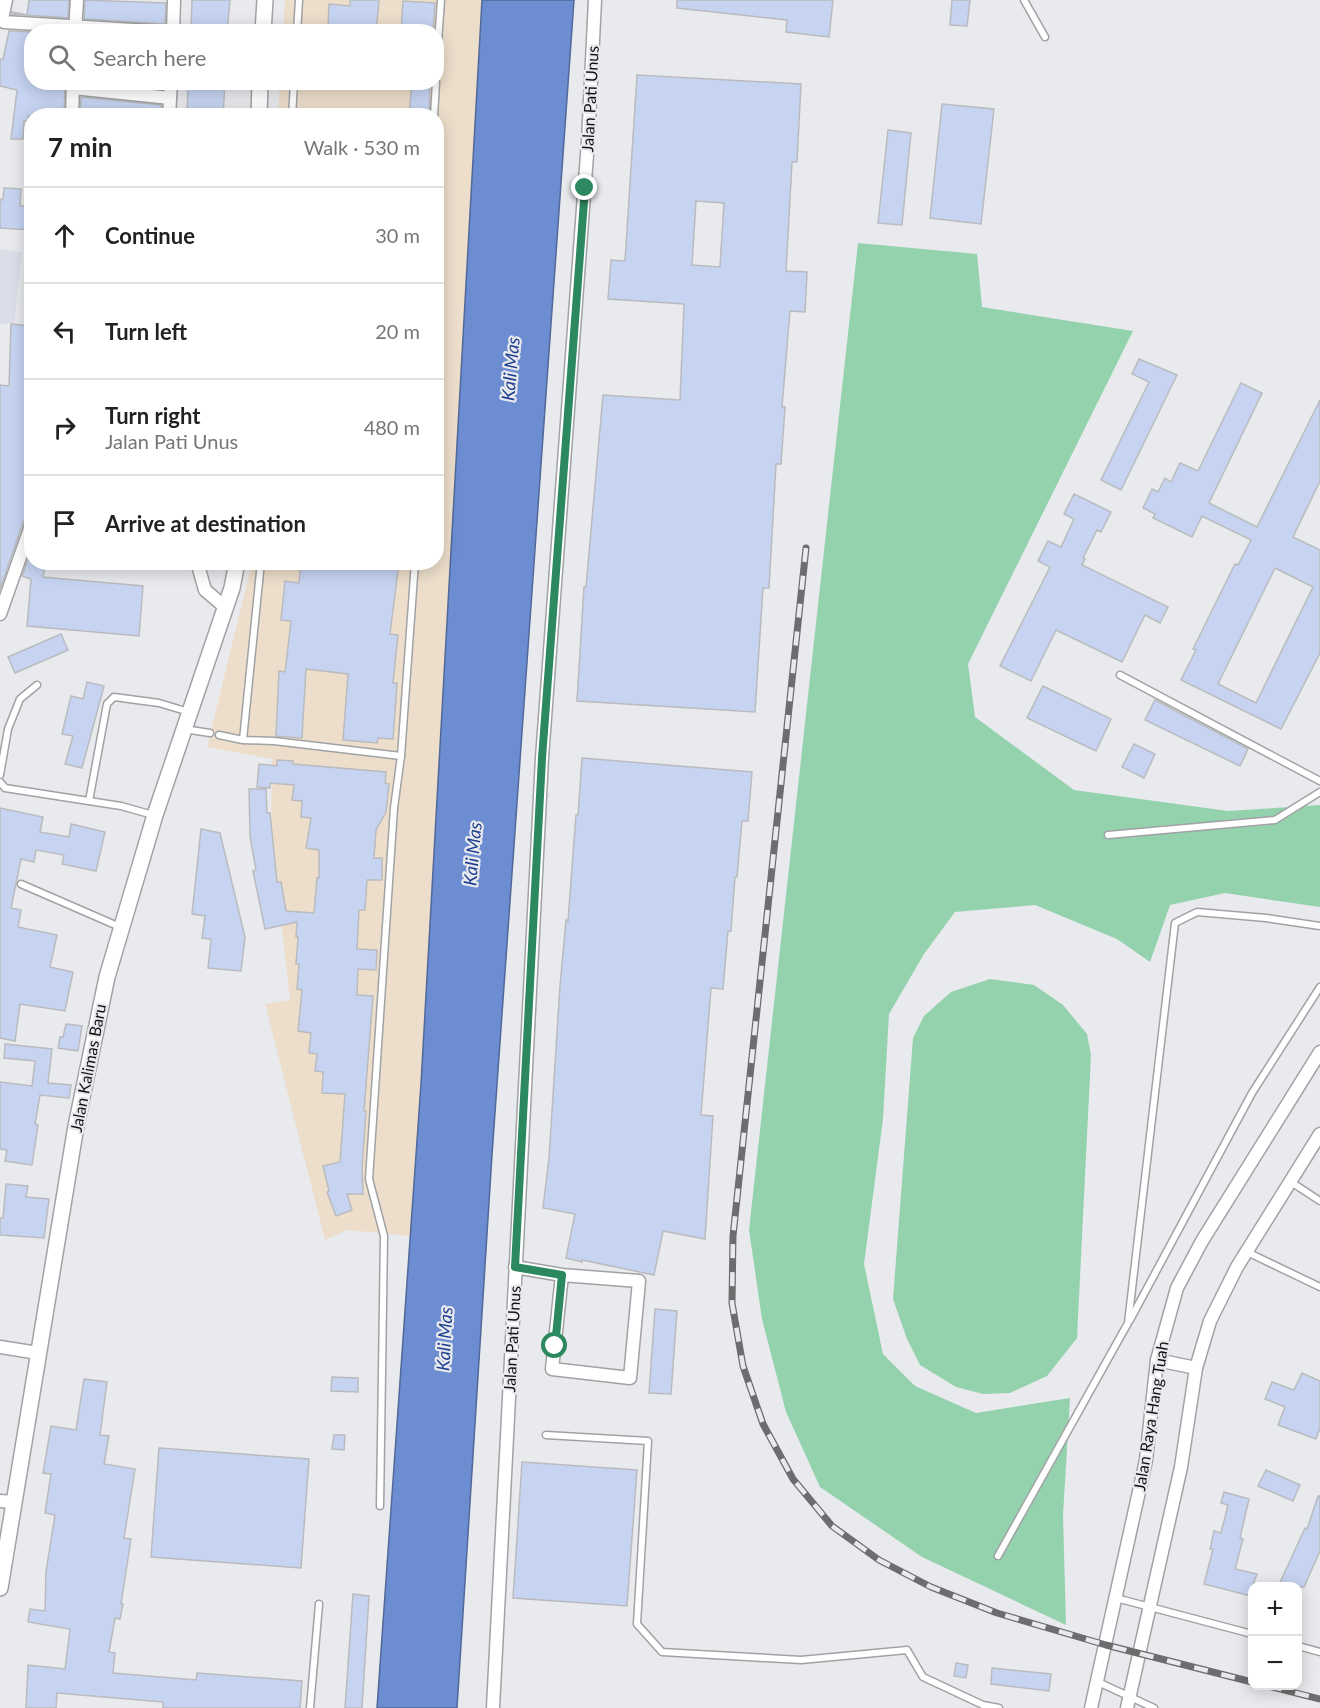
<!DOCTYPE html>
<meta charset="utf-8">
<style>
body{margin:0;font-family:Lato,sans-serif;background:#f2f2f2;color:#222}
.controls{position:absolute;right:18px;bottom:18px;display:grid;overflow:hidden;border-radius:12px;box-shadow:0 3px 15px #0003}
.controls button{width:54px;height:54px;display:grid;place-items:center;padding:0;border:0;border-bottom:2px solid #e0e0e0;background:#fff;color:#222;font:30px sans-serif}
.stop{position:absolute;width:18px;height:18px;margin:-14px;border:4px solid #2c885f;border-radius:50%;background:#fff}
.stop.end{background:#2c885f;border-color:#fff;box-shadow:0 2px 6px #0008}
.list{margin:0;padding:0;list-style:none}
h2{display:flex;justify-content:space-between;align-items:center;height:78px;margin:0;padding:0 24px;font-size:26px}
h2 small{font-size:20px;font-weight:400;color:#767676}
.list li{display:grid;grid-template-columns:39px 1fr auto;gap:18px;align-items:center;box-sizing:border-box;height:96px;padding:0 24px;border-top:2px solid #e0e0e0}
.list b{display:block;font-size:22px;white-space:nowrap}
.list p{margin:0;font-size:20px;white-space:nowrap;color:#767676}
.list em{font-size:20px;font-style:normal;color:#767676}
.icon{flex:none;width:33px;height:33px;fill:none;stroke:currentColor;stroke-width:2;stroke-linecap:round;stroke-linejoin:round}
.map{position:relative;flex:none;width:1320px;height:1708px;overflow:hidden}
.search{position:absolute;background:#fff;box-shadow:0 3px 15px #0003;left:24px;top:24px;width:420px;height:66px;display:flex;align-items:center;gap:15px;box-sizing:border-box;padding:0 21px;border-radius:24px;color:#767676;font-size:22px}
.panel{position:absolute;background:#fff;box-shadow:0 3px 15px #0003;left:24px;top:108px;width:420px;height:462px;border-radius:24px}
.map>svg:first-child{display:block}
.built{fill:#d9dee8}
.industrial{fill:#ecdecb}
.green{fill:#94d2ae}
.water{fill:#6c8dd2;stroke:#516899;stroke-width:1.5}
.building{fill:#c6d4f2;stroke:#babbbe;stroke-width:1.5;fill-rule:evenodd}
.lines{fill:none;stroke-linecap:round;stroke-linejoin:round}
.service-casing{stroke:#a1a2a5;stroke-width:9}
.minor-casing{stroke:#a1a2a5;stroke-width:15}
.tertiary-casing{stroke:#a1a2a5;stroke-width:18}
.service{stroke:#fff;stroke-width:6}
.minor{stroke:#fff;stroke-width:12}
.tertiary{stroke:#fff;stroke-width:15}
.rail-casing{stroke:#6c6d6f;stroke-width:7}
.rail{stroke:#e9eaed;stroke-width:4.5;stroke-dasharray:14;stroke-linecap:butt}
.route{stroke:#2c885f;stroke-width:8}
.labels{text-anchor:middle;stroke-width:4.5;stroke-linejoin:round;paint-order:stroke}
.street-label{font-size:16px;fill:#111213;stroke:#e9eaed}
.water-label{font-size:18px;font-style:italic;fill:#1e3f90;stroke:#e9eaed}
</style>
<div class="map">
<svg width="1320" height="1708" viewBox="0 0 1320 1708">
<rect width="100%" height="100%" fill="#e9eaed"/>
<polygon class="built" points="0,249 22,252 14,323 0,324"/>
<polygon class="industrial" points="285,0 482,0 421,1084 410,1236 348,1230 325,1240 265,1004 290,1000 271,832 272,759 207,747 252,563 436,562 436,116 278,115 280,83 436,82 436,32 283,31"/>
<g class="green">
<polygon points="858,243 977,254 982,307 1133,331 968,664 975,717 1074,790 1228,811 1320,805 1320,907 1225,893 1170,905 1150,962 1117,939 1035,905 955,912 924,954 889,1014 883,1119 864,1264 883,1354 915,1386 976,1413 1070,1398 1063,1515 1066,1625 922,1557 820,1487 786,1412 762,1319 749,1230"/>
<polygon points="990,979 1034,985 1063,1005 1087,1034 1091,1055 1077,1338 1047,1376 1010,1393 983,1394 956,1387 920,1365 907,1339 893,1299 913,1038 924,1016 951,992"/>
</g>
<polygon class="water" points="482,0 574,0 492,1155 457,1708 377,1708 421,1084"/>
<g class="building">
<polygon points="29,0 69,0 68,18 12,14 12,12 27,15"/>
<polygon points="85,0 166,3 165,24 84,19"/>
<polygon points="192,0 230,0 227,32 191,32"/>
<polygon points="350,0 379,0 376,32 348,32 348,27 328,26 329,4 350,6"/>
<polygon points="677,0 833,0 829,37 786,32 787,20 677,8"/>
<polygon points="952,0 970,0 967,26 950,25"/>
<polygon points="403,1 435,3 433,32 401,32"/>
<polygon points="9,31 31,32 27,55 32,55 32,82 49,82 49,85 65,86 64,116 28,116 28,121 24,121 23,139 11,139 17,90 0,86 0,59 3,59"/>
<path d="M637 75 801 84 797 162H792L786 271 807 272 805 312 790 311 782 407H785L781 464H776L769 588H763L755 712 577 701 584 587H586L603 395 680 400 684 304 608 299 611 260 625 261ZM696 201 724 203 720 267 692 265Z"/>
<polygon points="100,82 163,82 162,89"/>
<polygon points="188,82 225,82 223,116 187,116"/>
<polygon points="412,82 430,82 429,116 409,116"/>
<polygon points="81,97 161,105 161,116 80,116"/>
<polygon points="942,104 994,109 981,224 930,218"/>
<polygon points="888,130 911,133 902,225 878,223"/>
<polygon points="4,188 21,189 20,206 32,206 32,230 0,228 0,199 3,200"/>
<polygon points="11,324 32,326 32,435 29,460 32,461 32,515 24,520 0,589 0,385 9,386"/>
<polygon points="1139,359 1177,375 1121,490 1101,480 1149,382 1132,374"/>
<path d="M1241 383 1262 393 1209 503 1257 527 1320 400V481L1293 537 1320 550V653L1281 729 1181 680 1196 650 1193 649 1235 564 1238 565 1251 540 1202 516 1192 537 1153 518 1155 514 1143 508 1152 489 1158 492 1165 478 1171 482 1180 463 1198 471ZM1275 568 1313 587 1256 703 1218 684Z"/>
<polygon points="1074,494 1111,512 1101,532 1097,530 1083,558 1085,559 1082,565 1168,607 1160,623 1145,615 1122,662 1056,630 1031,681 1000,666 1050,567 1038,561 1048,541 1061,547 1074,519 1064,514"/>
<polygon points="32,549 32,562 46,562 43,577 143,586 139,636 27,626 31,579 22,576"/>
<polygon points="301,562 399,562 390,634 398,635 393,683 397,683 393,739 378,738 377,743 343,740 348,674 306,669 302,738 276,736 279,671 285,672 291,621 281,620 285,581 299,583"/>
<polygon points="61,634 68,650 15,673 8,657"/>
<polygon points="87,682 104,686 82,768 65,764 73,736 62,734 71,696 83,699"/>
<polygon points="1043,686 1111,719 1096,751 1027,718"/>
<polygon points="1155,700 1248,749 1240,766 1145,720"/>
<polygon points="1134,744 1155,754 1144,778 1122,767"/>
<polygon points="582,758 752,772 748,821 742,821 737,877 735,877 731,931 728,931 723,989 711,988 701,1115 713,1116 705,1239 663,1231 654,1275 582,1260 582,1262 566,1258 575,1214 543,1208 549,1158 560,986 566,920 568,921 576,815 578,815"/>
<polygon points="277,760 293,761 293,764 386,772 385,783 389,784 386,812 376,830 374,858 382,858 382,880 367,880 365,910 359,910 357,949 377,950 376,970 358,969 357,995 373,996 364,1111 366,1111 362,1169 363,1194 347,1194 352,1210 336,1216 327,1192 329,1191 323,1166 340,1162 345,1094 322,1093 323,1072 315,1071 317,1054 309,1053 311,1033 298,1031 302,990 297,989 299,964 296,964 298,937 296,937 297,922 265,929 253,871 256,870 250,836 249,789 266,789 267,813 270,813 277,882 281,882 286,911 314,913 317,878 319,878 319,850 306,848 311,818 301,817 302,801 292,800 294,785 270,783 270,788 257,787 259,764 277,766"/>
<polygon points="0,808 43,817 40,832 69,837 71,824 105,832 96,871 62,864 64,855 36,850 34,862 21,859 11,908 21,910 18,927 57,935 50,967 73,972 65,1011 20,1004 15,1041 0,1038"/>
<polygon points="201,829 220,833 245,937 241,971 208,968 211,939 202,938 205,916 192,914"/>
<polygon points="66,1024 82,1026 78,1051 58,1048 60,1037 63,1037"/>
<polygon points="5,1044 52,1049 48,1083 71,1085 69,1098 40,1095 35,1124 38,1125 32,1165 5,1161 7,1150 0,1149 0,1082 32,1086 35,1061 4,1058"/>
<polygon points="6,1184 28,1186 26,1197 49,1199 44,1238 0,1235 0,1218 3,1218"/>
<polygon points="655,1309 677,1311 671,1394 649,1393"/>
<polygon points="1302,1373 1320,1381 1320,1428 1316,1439 1278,1425 1285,1407 1265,1399 1272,1382 1294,1390"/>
<polygon points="332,1377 358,1378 358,1392 331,1391"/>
<polygon points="84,1379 107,1382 100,1435 109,1436 104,1464 135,1469 124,1538 131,1539 121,1604 123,1604 120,1619 115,1618 109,1652 115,1653 113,1673 196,1680 197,1673 302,1681 300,1708 163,1708 163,1702 57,1693 56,1708 26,1708 28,1665 65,1669 70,1629 28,1622 30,1609 45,1611 46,1572 55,1515 45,1513 51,1474 43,1473 51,1426 76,1430"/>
<polygon points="334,1435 345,1435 344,1450 332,1449"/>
<polygon points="159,1448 309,1459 301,1568 151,1557"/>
<polygon points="522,1462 637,1470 627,1606 513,1598"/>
<polygon points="1266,1470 1300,1485 1293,1501 1258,1486"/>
<polygon points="1224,1492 1249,1499 1240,1538 1243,1539 1235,1569 1257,1574 1252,1587 1251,1596 1204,1584 1213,1549 1210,1549 1214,1531 1221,1533 1228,1505 1221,1503"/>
<polygon points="1318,1496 1320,1496 1320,1551 1304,1587 1278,1587 1305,1528 1307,1529"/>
<polygon points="353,1594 369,1596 362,1708 345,1708"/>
<polygon points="956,1663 968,1665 966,1678 954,1676"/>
<polygon points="992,1668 1051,1674 1049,1691 991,1684"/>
</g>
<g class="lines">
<defs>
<g id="service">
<polyline points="1024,0 1045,37"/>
<polyline points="297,32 299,0"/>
<polyline points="436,70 441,0"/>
<polyline points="263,82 349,84 354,82"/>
<polyline points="292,116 294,83"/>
<polyline points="434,116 436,82"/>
<polyline points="1120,675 1320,781"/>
<polyline points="184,729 210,733"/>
<polyline points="219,735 243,740 274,741 401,756"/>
<polyline points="243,740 261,562"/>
<polyline points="0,775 8,729 20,699 37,685"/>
<polyline points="0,782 5,788 121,806 153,815"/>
<polyline points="89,801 107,704 114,697 159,703 189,712"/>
<polyline points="1108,835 1275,820 1320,792"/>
<polyline points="21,884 120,927"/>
<polyline points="1291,1182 1320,1201"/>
<polyline points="1247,1252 1320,1287"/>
<polyline points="1130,1320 1252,1093 1320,987"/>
<polyline points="546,1435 648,1441 637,1624 662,1652 801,1660 907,1650 923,1677 983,1705 999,1708"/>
<polyline points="380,1506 384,1236 369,1179 394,808 401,756 415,562"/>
<polyline points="998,1556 1128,1323 1175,923 1197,912 1266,918 1320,926"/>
<polyline points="1116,1598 1252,1634"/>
<polyline points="1298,1646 1320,1652"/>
<polyline points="1098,1682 1154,1708"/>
<polyline points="310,1708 319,1604"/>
</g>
<g id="minor">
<polyline points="6,0 2,19 4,22 166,32"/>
<polyline points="75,32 77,0"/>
<polyline points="173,32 174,0"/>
<polyline points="73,88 170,98"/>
<polyline points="72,116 73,82"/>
<polyline points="169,116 171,82"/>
<polyline points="197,562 205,590 226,608"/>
<polyline points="0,614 32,523"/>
<polyline points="515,1267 562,1275 639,1281 630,1378 552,1369 562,1275"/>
<polyline points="0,1347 38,1353"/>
<polyline points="1157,1360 1196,1368"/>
<polyline points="0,1501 15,1502"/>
<polyline points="493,1708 542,758 588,141 595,0"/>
<polyline points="1091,1708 1146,1460 1157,1360 1177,1288 1202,1241 1320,1052"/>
<polyline points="1127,1708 1181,1467 1196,1368 1210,1321 1237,1267 1320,1134"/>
</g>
<g id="tertiary">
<polyline points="263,32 265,0"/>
<polyline points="259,116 260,82"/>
<polyline points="0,1588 76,1126 107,977 155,815 232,588 237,562"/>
</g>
</defs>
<use href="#service" class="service-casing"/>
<use href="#minor" class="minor-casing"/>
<use href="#tertiary" class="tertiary-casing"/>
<use href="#service" class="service"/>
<use href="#minor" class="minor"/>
<use href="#tertiary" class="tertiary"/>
<defs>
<g id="rail">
<polyline points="806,548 733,1236 732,1303 743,1366 763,1424 793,1479 832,1526 879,1560 931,1587 997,1613 1106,1645 1252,1682"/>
<polyline points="1268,1686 1320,1699"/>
</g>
</defs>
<use href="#rail" class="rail-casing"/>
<use href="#rail" class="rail"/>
</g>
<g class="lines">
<polyline class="route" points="555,1346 562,1275 515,1267 542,758 585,188"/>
</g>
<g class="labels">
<g class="street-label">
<text transform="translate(590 99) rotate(-87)" y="6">Jalan Pati Unus</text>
<text transform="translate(88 1068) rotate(-79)" y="6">Jalan Kalimas Baru</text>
<text transform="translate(512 1339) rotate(-87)" y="6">Jalan Pati Unus</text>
<text transform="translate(1151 1416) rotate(-81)" y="6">Jalan Raya Hang Tuah</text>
</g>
<g class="water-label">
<text transform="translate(511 369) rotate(-85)" y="6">Kali Mas</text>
<text transform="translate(473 854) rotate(-85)" y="6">Kali Mas</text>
<text transform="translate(445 1339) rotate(-87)" y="6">Kali Mas</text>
</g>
</g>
</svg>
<div class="controls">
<button>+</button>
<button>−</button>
</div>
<div class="stop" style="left:555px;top:1346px"></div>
<div class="stop end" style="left:585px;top:188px"></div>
<div class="search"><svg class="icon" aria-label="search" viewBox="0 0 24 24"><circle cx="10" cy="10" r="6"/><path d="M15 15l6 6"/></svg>Search here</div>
<section class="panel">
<h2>7 min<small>Walk · 530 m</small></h2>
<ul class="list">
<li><svg class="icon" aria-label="ahead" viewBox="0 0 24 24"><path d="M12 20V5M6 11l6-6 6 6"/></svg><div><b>Continue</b></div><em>30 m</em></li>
<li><svg class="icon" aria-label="left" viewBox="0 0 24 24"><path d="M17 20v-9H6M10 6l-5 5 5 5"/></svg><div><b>Turn left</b></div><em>20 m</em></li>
<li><svg class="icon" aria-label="right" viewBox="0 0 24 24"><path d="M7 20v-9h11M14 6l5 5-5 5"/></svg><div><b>Turn right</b><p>Jalan Pati Unus</p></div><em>480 m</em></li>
<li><svg class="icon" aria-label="arrive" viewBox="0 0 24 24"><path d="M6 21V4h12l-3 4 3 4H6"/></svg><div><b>Arrive at destination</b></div></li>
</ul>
</section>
</div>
